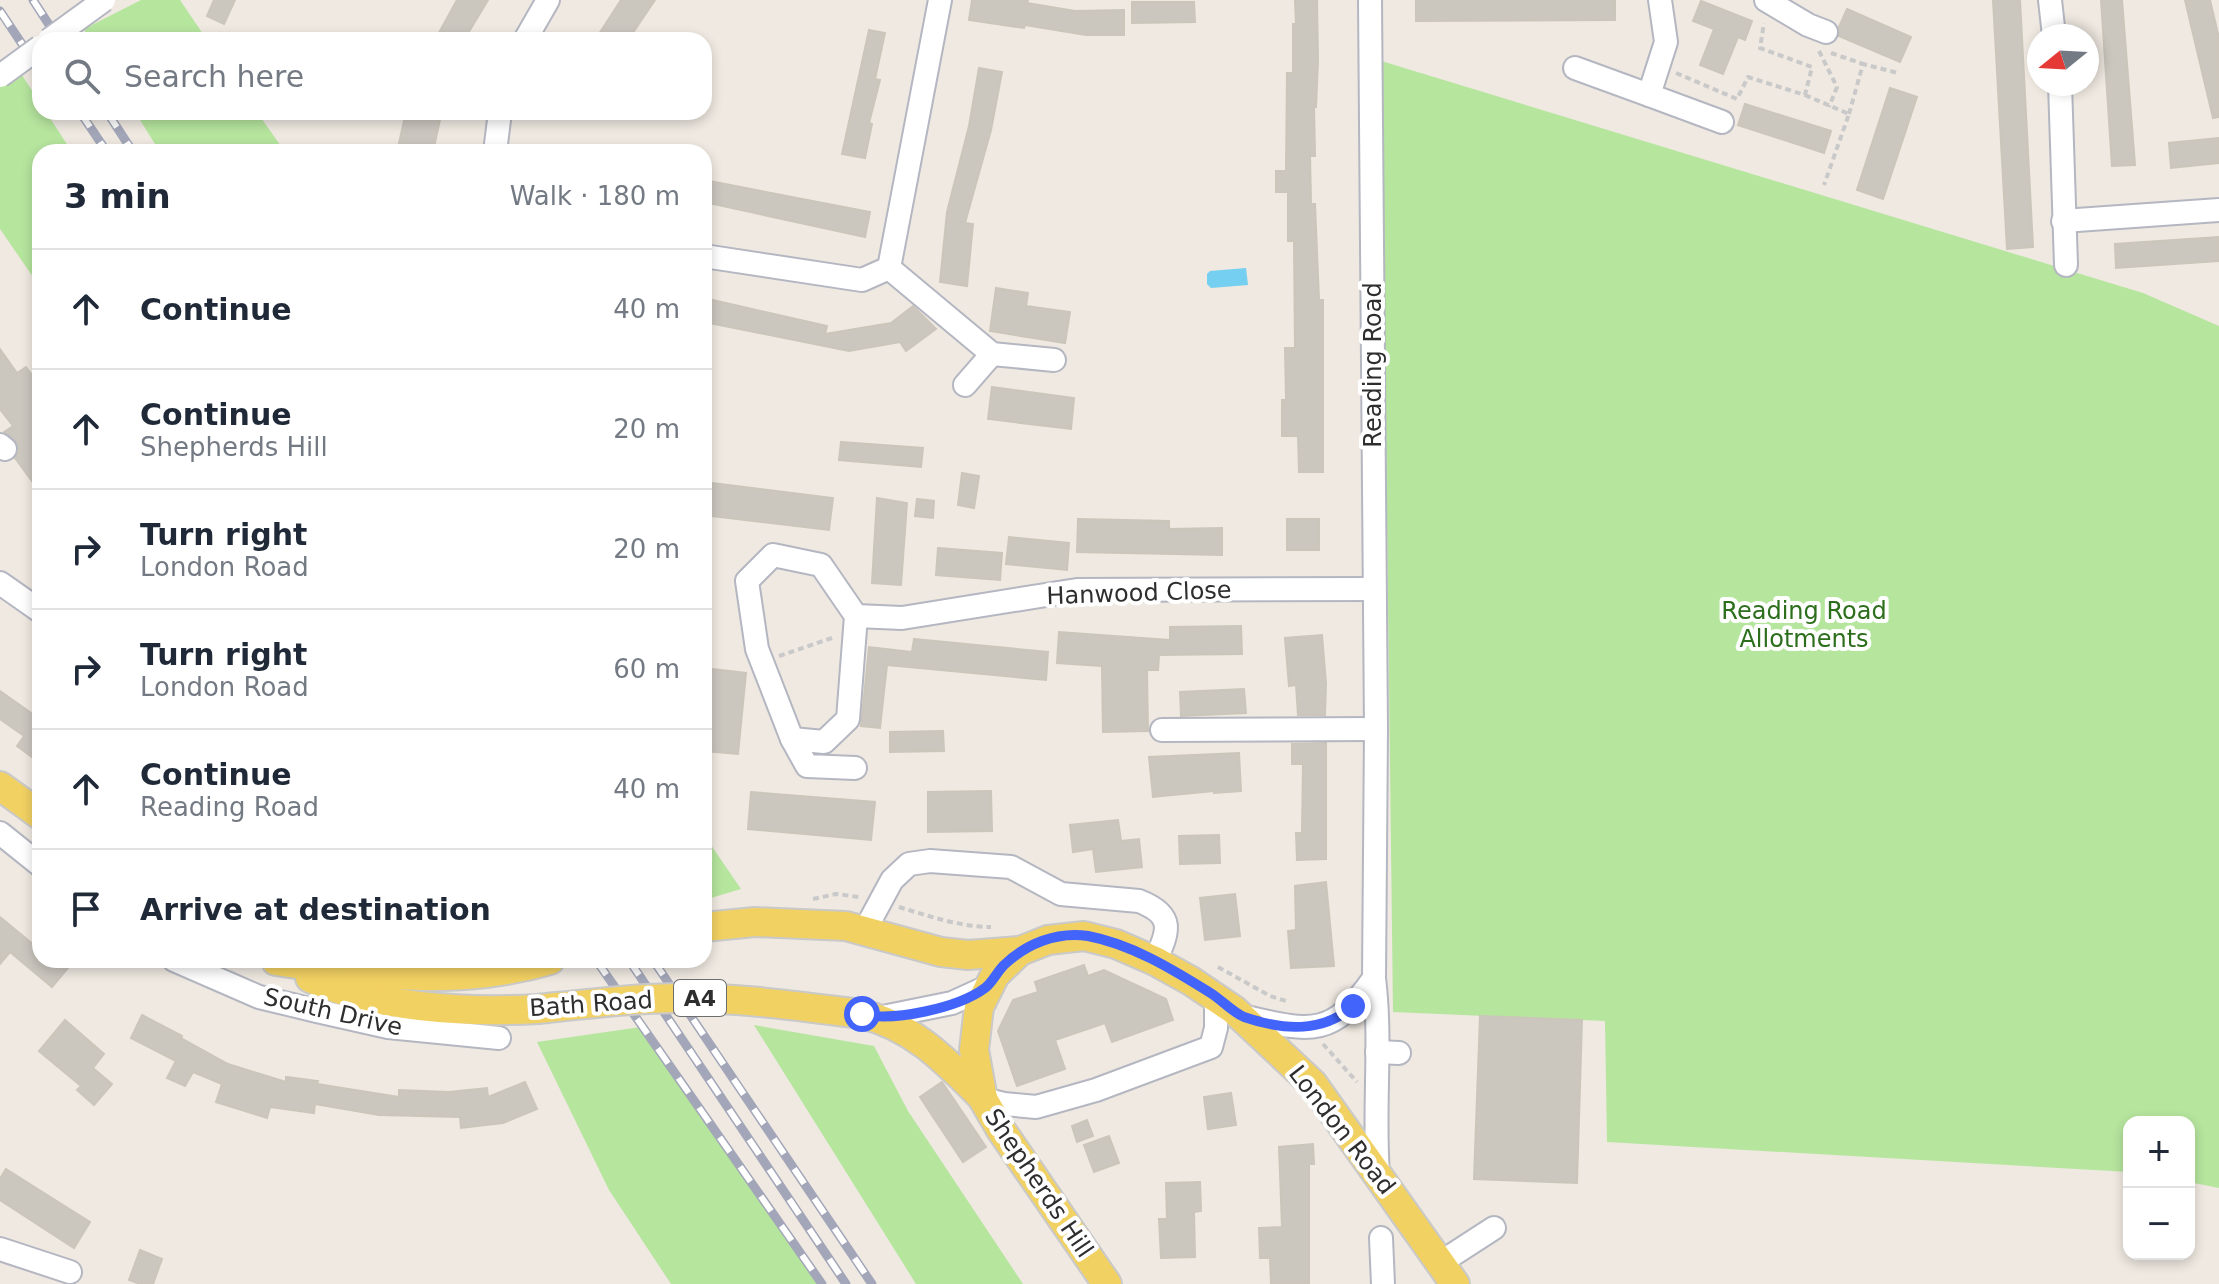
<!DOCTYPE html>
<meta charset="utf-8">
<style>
body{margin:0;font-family:"DejaVu Sans",sans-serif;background:#f6f6f7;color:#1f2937}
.controls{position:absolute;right:24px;bottom:24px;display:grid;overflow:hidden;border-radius:16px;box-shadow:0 4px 12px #0003}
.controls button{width:72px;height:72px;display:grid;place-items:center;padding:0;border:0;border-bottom:2px solid #e0e1e3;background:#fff;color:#1f2937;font:40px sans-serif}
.compass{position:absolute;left:2027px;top:24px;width:72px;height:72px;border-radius:50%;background:#fff;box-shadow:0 4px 12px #0003;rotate:252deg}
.stop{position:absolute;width:24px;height:24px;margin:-18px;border:6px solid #4264fb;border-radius:50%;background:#fff}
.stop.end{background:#4264fb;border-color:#fff;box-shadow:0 2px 8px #0008}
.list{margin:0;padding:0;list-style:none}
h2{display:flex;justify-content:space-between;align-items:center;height:104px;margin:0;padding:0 32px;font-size:34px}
h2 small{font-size:26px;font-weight:400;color:#747a83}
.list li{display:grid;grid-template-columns:52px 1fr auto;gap:24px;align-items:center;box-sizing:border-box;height:120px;padding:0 32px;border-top:2px solid #e0e1e3}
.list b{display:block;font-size:30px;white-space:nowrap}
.list p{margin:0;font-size:26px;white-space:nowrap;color:#747a83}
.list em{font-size:26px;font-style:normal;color:#747a83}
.icon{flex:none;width:44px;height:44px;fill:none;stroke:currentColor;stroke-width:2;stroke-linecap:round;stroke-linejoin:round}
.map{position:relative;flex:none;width:2219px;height:1284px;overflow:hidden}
.search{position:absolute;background:#fff;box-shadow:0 4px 12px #0003;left:32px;top:32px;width:680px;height:88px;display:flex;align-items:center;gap:20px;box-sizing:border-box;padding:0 28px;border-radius:24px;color:#747a83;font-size:30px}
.panel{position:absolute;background:#fff;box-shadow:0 4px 12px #0003;left:32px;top:144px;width:680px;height:824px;border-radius:24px}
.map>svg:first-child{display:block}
.green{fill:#b6e59e}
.water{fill:#75cff0}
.building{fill:#cbc7bf;stroke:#cbc5ba;stroke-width:2}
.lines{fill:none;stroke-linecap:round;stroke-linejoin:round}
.minor-casing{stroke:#b4b7c1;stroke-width:26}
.major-casing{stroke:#c9c9c9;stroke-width:32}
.path{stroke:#c9c9c9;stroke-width:4;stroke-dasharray:6 4;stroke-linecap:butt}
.minor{stroke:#fff;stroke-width:22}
.major{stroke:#f2d163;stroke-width:28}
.rail-casing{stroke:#a3a6b8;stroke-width:9}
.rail{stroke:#fff;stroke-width:6;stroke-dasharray:18;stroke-linecap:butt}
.minor-bridge-casing{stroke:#b4b7c1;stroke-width:26;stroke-linecap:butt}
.major-bridge-casing{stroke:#c9c9c9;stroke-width:32;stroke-linecap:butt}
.minor-bridge{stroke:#fff;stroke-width:22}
.major-bridge{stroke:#f2d163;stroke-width:28}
.route{stroke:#4264fb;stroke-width:10}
.labels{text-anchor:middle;stroke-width:8;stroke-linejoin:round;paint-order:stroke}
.shield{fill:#fff;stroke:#6d6d6d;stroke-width:2}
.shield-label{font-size:22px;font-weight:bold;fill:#2e2e2e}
.street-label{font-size:24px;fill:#2e2e2e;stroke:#fff}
.park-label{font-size:24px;fill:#2c6e1b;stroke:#fff}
</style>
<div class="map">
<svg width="2219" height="1284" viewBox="0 0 2219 1284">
<rect width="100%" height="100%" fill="#efe9e1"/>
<g class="green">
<polygon points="141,0 180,0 207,40 90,40 84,29"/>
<polygon points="1378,60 2143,293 2219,326 2219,1188 2189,1182 2189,1122 2129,1122 2129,1172 1607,1142 1605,1021 1393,1012 1384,266"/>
<polygon points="20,72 40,103 40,112 46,112 72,152 40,152 40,287 0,229 0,87"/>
<polygon points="135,112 257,112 285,152 160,152"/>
<polygon points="704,835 741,889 704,900"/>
<polygon points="754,1025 874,1046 908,1111 1023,1284 916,1284"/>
<polygon points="641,1027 822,1284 671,1284 609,1190 537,1042"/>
</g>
<polygon class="water" points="1246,268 1248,285 1211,288 1207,284 1207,274 1210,271"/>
<g class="building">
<polygon points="214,0 235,0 224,24 207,16"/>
<polygon points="457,0 488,0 464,40 435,40"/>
<polygon points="621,0 655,0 628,40 608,40 599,34"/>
<polygon points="972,0 1028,0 1027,3 1075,11 1124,10 1124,35 1086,35 1025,25 1024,28 969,20"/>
<polygon points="1295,0 1317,0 1318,60 1316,107 1314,107 1315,156 1310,156 1311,204 1315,204 1319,300 1323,300 1323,472 1299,472 1298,436 1282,436 1282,400 1286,400 1285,348 1295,348 1294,241 1288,241 1288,192 1276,192 1276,171 1286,171 1287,73 1293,73 1293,24 1296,24"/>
<polygon points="1416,0 1615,0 1615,20 1416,21"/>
<polygon points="1993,0 2020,0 2033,247 2007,249"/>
<polygon points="2101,0 2122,0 2135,165 2112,166"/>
<polygon points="2185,0 2210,0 2219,38 2219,117 2213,118"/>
<polygon points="1701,1 1752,21 1745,40 1738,37 1723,74 1700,65 1714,29 1693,21"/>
<polygon points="1132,2 1194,2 1195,22 1132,23"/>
<polygon points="1847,9 1911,37 1900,62 1839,36 1839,27"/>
<polygon points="869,30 885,33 875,79 880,80 869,123 872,124 865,158 842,154"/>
<polygon points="979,68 1002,72 991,130 965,223 973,224 967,286 940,282 947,212 969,126"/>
<polygon points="1890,88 1917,97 1883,199 1857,190"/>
<polygon points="1745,104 1831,131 1824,153 1738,125"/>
<polygon points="406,112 441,115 433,152 397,152"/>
<polygon points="2219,138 2219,163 2171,168 2169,143"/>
<polygon points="704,180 870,212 865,237 704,202"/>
<polygon points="2219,237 2219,261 2116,268 2115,244"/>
<polygon points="996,288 1028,293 1026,306 1070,312 1065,343 990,331"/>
<polygon points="704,298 827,326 825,334 891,323 913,306 936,329 906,351 900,342 849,351 704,322"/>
<polygon points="0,349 17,373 26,367 40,386 40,492 15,458 19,452 18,443 4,432 13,426 0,409"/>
<polygon points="992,387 1074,398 1071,429 988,419"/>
<polygon points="841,442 923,448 921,467 839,460"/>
<polygon points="962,473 979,476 974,508 958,505"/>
<polygon points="704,482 833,498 829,530 704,515"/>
<polygon points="877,498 907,503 901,585 872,583"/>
<polygon points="917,499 934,501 933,518 915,516"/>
<polygon points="1078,519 1169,521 1169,529 1222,528 1222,555 1077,552"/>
<rect x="1287" y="519" width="32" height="31"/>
<polygon points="1009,537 1069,543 1067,570 1006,564"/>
<polygon points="938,548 1002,553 1000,580 936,575"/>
<polygon points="1241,626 1242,654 1159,655 1158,670 1147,670 1148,731 1103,732 1102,666 1057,663 1059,632 1170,640 1170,627"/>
<polygon points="1322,635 1326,683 1325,715 1298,715 1296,685 1289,686 1285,638"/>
<polygon points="914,639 1048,652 1046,680 887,665 880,728 861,726 869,647 912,652"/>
<polygon points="712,669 746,673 738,754 704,751"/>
<polygon points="1244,689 1246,713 1181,716 1180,692"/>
<polygon points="0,691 37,717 40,712 40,763 17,746 24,736 0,719"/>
<polygon points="943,731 944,751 890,752 890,732"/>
<polygon points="1326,743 1326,859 1297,860 1296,833 1302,833 1303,764 1292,764 1292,744"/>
<polygon points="1239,753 1241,791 1214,793 1214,791 1153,797 1149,757"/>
<polygon points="991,791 992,831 928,832 928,792"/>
<polygon points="751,792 875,802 871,840 748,829"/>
<polygon points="1118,820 1121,841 1139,839 1142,867 1096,872 1093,849 1073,852 1070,825"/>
<polygon points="1219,835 1220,863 1180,864 1179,836"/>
<polygon points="1326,882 1334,966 1291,968 1288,931 1296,930 1295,886"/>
<polygon points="1235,894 1240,936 1205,940 1200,898"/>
<polygon points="0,917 40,950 40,960 58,960 68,968 52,987 10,952 0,964"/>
<polygon points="1084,965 1088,976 1104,970 1166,999 1173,1020 1112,1042 1105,1023 1055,1040 1065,1069 1017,1086 998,1031 1013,1000 1038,992 1035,982"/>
<polygon points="142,1015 182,1036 181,1038 228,1064 286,1082 286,1077 318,1081 317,1084 399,1097 399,1090 449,1092 487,1088 488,1097 525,1082 537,1109 503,1123 461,1128 460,1117 379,1115 315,1104 314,1113 270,1107 267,1118 216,1102 222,1084 193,1072 185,1086 167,1078 176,1061 131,1038"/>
<polygon points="1480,1016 1582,1020 1577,1183 1474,1179"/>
<polygon points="65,1020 104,1054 93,1068 112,1084 94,1105 77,1090 81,1086 39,1051"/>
<polygon points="942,1082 986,1147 963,1162 920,1097"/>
<polygon points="1231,1093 1236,1125 1208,1129 1204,1097"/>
<polygon points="1087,1120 1093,1136 1077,1142 1072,1126"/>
<polygon points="1109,1136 1119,1163 1094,1172 1084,1145"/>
<polygon points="1313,1144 1314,1164 1309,1164 1309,1284 1271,1284 1270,1258 1260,1258 1259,1228 1282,1227 1279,1147"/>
<polygon points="6,1169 90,1222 74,1248 0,1200 0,1179"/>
<polygon points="1200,1182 1201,1211 1194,1212 1195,1257 1161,1258 1159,1219 1167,1219 1166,1183"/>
<polygon points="140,1250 162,1259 153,1284 140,1284 129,1280"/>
</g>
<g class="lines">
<defs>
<g id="minor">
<path d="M1370 0 1376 729 1374 978C1382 1043 1373 1109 1378 1174"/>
<polyline points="1660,0 1666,42 1649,95 1722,122"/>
<polyline points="1766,0 1808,25 1826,32"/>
<polyline points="2050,0 2054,36"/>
<polyline points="525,40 548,0"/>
<polyline points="1575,68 1649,95"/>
<polyline points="2060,84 2066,265"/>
<polyline points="495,152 500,112"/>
<polyline points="2063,221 2219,210"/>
<polyline points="704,256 862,280 889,268 940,0"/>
<polyline points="889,268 992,354 1054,360"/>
<polyline points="965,385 992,354"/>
<polyline points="0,445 5,449"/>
<polygon points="773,555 821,565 856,616 848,719 824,742 792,739 757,649 747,581"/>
<polyline points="0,583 40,611"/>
<polyline points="856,616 902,618 1077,590 1374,589"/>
<polyline points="1162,730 1376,729"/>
<polyline points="792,739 807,766 855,768"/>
<polyline points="0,833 40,865"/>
<path d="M865 930 892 880 909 864 930 861 1011 867 1061 894 1139 901C1175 915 1169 931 1155 961"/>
<polyline points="174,960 259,997 317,1011 388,1027 499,1038"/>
<path d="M1242 1016C1308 1031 1331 1040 1374 978"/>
<polyline points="878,1018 952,1003 987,987"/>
<polyline points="1377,1052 1399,1053"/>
<polyline points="983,1099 1004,1104 1036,1107 1096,1090 1211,1047 1216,1028 1216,996"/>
<polyline points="1381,1238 1383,1284"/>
<polyline points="0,1249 70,1272"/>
<polyline points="1440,1263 1494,1228"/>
</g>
<g id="major">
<polyline points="0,786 40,815"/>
<polyline points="704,927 755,922 846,926 941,952 968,955 1020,951 1048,940 1084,936 1116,944 1155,961 1191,981 1234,1010 1313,1084 1455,1284"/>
<polyline points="1020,951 995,975 979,1007 974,1050 983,1099 1001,1130 1107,1284"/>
<path d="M276 961C367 975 460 987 550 960"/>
<path d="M310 978C375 1008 467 1013 538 1009"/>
<path d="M862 1014C914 1027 946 1061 983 1098"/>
</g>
</defs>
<use href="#minor" class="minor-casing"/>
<use href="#major" class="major-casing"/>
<g class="path">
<polyline points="1819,51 1837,87 1829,107"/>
<polyline points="1831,53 1863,64"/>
<polyline points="1676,73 1737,99 1748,77 1805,95 1812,67 1760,48 1764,23"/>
<polyline points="1805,95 1849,114 1824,185"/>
<polyline points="1849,114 1863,64 1898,73"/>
<polyline points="779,656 835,637"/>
<polyline points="813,899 836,894 859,897"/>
<path d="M899 907C928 916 961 927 991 927"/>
<polyline points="1218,967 1270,996 1289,1002"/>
<polyline points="1323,1044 1357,1082"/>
</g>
<use href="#minor" class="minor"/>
<use href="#major" class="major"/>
<defs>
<g id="rail">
<polyline points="33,0 59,40"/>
<polyline points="0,11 40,71"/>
<polyline points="80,112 107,152"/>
<polyline points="107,112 133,152"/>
<polyline points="596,960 822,1284"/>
<polyline points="629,960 846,1284"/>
<polyline points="653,960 872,1284"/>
</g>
</defs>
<use href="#rail" class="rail-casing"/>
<use href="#rail" class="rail"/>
<defs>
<g id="minor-bridge">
<polyline points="49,40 104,0"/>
<polyline points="0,76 40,47"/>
</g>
<path id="major-bridge" d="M538 1009C586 1004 635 998 684 998 744 998 803 1007 862 1014"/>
</defs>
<use href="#minor-bridge" class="minor-bridge-casing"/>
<use href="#major-bridge" class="major-bridge-casing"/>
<use href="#minor-bridge" class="minor-bridge"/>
<use href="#major-bridge" class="major-bridge"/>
</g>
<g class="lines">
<path class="route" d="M862 1014C893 1022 958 1008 985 988 992 983 997 972 1004 965 1026 944 1057 931 1088 936 1131 944 1172 969 1209 992 1221 999 1232 1012 1244 1017 1282 1030 1322 1034 1353 1006"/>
</g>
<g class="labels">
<rect class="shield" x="674" y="980" width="52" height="36" rx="6"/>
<g class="shield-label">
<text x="700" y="1006">A4</text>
</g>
<g class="street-label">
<text transform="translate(1373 365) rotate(-90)" y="8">Reading Road</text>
<text transform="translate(1139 593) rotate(-2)" y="8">Hanwood Close</text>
<text transform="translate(591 1004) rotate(-4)" y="8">Bath Road</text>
<text transform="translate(333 1012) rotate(13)" y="8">South Drive</text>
<text transform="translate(1342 1130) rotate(52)" y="8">London Road</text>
<text transform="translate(1039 1183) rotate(56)" y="8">Shepherds Hill</text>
</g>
<g class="park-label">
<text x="1804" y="619">Reading Road<tspan x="1804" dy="28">Allotments</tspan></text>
</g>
</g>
</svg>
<div class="controls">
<button>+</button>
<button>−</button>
</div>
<svg class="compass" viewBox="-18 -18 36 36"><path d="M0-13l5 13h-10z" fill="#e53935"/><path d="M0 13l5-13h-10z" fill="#747a83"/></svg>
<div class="stop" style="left:862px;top:1014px"></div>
<div class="stop end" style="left:1353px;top:1006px"></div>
<div class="search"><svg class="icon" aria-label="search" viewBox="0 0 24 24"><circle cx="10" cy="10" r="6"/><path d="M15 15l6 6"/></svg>Search here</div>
<section class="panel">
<h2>3 min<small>Walk · 180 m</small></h2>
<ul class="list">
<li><svg class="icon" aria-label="ahead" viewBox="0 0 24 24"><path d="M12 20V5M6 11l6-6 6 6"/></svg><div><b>Continue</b></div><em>40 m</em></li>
<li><svg class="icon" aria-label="ahead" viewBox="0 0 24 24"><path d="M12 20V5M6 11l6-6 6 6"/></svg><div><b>Continue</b><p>Shepherds Hill</p></div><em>20 m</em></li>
<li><svg class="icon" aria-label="right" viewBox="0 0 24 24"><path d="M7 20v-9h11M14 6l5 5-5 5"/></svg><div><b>Turn right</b><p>London Road</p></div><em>20 m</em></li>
<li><svg class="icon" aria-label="right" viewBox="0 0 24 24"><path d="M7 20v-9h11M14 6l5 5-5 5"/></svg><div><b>Turn right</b><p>London Road</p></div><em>60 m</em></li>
<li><svg class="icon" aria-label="ahead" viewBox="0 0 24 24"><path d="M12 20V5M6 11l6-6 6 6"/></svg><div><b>Continue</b><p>Reading Road</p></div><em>40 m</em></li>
<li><svg class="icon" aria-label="arrive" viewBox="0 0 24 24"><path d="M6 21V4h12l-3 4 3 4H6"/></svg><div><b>Arrive at destination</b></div></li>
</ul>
</section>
</div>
